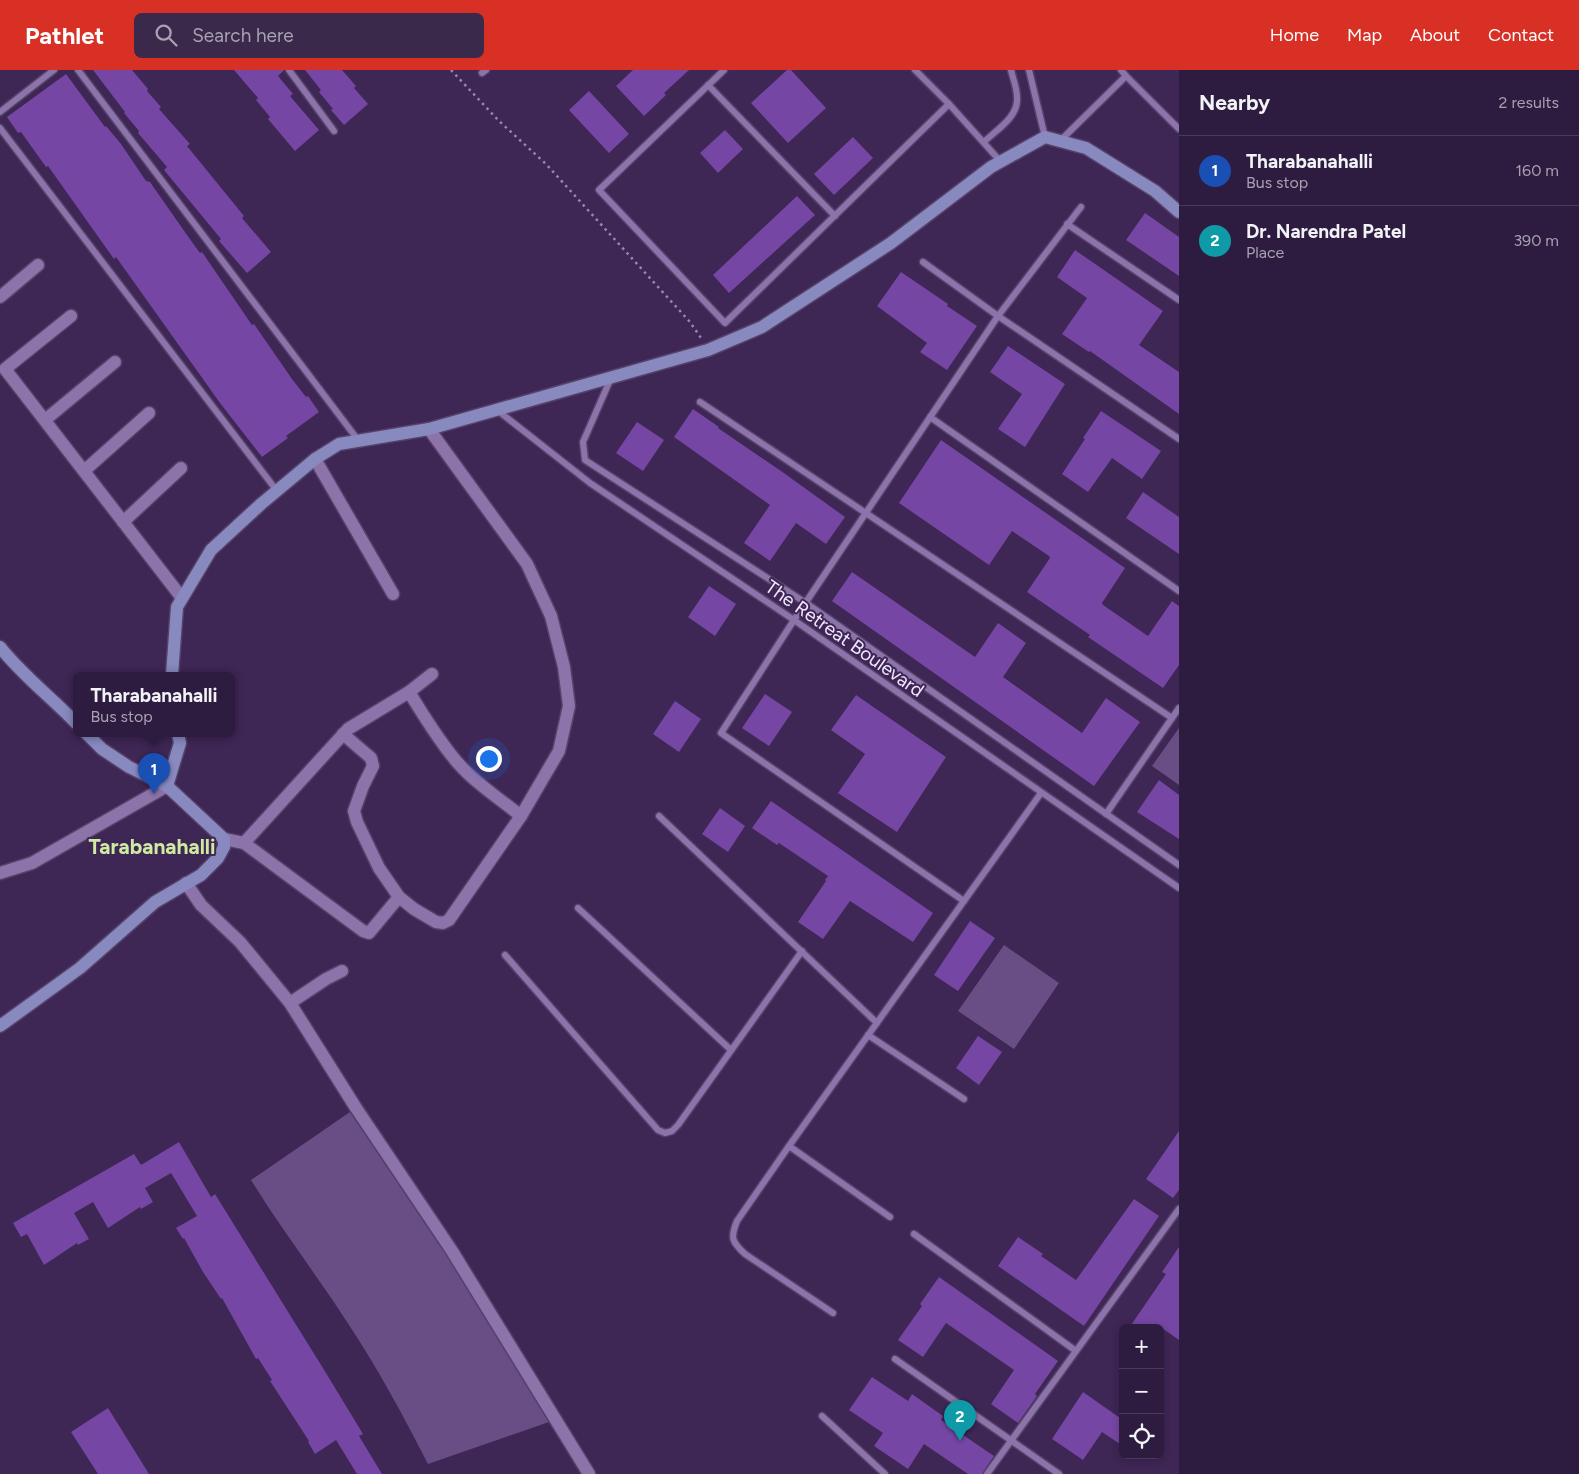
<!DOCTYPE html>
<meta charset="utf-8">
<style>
body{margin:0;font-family:Figtree,sans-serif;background:#3a294b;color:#f1f3f6}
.controls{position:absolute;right:15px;bottom:15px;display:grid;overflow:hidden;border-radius:8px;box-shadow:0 2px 8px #0003}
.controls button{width:45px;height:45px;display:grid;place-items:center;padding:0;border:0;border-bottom:1px solid #493a59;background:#2e1c40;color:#f1f3f6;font:25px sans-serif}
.you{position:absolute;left:488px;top:688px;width:18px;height:18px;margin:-12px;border:4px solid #fff;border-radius:50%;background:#1a73e8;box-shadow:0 0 0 8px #1a73e833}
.badge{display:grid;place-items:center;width:32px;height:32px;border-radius:50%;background:#d93025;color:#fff;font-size:16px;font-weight:700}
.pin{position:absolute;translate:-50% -41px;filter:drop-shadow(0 1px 2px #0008)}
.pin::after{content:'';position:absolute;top:26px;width:18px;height:15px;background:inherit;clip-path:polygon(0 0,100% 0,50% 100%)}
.popup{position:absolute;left:73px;top:602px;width:162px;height:65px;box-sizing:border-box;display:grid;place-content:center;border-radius:8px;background:#2e1c40;filter:drop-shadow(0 1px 4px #0005);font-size:16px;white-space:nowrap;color:#a7a1b1}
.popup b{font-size:19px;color:#f1f3f6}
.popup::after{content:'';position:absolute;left:50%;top:100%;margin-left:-10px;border:10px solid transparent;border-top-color:#2e1c40}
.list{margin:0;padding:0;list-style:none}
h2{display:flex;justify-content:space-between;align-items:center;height:65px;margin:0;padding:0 20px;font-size:21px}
h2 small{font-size:16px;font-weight:400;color:#a7a1b1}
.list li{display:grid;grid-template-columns:32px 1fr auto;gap:15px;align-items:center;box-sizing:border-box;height:70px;padding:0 20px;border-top:1px solid #493a59}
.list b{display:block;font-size:19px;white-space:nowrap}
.list p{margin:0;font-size:16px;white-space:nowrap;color:#a7a1b1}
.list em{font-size:16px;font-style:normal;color:#a7a1b1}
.icon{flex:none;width:28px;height:28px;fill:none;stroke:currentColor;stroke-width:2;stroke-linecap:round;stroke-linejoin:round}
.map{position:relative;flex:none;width:1179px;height:1404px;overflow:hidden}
header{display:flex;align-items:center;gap:30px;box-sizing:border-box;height:70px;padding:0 25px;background:#d93025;color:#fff}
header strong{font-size:24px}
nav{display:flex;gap:28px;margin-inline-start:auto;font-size:18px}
.search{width:350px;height:45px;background:#3a294b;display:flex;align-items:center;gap:12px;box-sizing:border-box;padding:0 18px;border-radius:8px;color:#a7a1b1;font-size:19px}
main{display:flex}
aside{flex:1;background:#2e1c40}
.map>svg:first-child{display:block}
.green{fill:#694e86}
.building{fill:#7546a3}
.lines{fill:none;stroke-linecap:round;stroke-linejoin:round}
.lane-casing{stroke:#554169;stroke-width:9}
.street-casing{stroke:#554169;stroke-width:15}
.secondary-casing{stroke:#554169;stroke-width:15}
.path{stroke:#9988ab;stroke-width:2.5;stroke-dasharray:2.5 4;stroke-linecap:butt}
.lane{stroke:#8c73a9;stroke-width:6}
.street{stroke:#8c73a9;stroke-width:12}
.secondary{stroke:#8789bf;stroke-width:12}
.labels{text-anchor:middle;stroke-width:4;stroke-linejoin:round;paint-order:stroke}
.street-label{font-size:19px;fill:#f1e7ff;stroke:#3e2655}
.quarter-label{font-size:21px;font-weight:bold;fill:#cfeba1;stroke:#3e2655}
</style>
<header>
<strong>Pathlet</strong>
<div class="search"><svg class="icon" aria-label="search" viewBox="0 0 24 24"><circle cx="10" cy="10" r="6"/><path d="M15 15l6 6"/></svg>Search here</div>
<nav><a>Home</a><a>Map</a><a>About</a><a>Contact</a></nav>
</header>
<main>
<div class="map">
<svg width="1179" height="1404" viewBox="0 0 1179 1404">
<rect width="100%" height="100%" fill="#3e2655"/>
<g class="green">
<polygon points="1179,658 1179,715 1152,696"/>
<polygon points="1004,875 1059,913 1014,979 958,941"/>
<path d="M350 1042 454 1196 552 1351 428 1394C403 1345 377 1297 347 1252 316 1204 281 1159 251 1110Z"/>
</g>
<g class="building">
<polygon points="93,0 132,0 148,19 147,21 161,37 159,39 190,74 187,76 244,146 242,148 271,182 247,203 219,171 221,169 207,152 164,100 167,97 138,63 139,61 124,43 125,42"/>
<polygon points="234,0 284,0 278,6 293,24 290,26 319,60 295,81 268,49 270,47 256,30 258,28"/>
<polygon points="305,0 342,0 356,16 354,18 368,34 344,55 331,40 333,39 319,22 321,20"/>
<polygon points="633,0 689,0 664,23 666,25 644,46 616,16"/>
<polygon points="787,0 791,0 826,38 788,73 751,33"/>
<polygon points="66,4 105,57 106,56 121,74 146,111 150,112 187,165 200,183 202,182 252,255 254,254 292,309 306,327 308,326 319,342 286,366 288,368 262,387 220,333 116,187 114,189 48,96 46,97 21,62 18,63 7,47"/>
<polygon points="589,21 629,64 609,83 569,40"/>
<polygon points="725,60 743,79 718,103 700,83"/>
<polygon points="853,67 873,88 834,125 814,104"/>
<polygon points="797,126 815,145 729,223 713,205"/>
<polygon points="1145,143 1179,167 1179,206 1126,170"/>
<polygon points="1075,180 1163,241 1139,275 1179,302 1179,344 1090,281 1089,282 1062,264 1087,228 1057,207"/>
<polygon points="901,202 948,234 947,236 977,256 947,300 920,282 927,273 877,236"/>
<polygon points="1008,276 1065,314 1025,377 998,359 1022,324 990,302"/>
<polygon points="693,339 719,357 718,358 781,401 845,447 826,474 796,453 770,491 744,473 770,435 674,367"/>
<polygon points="1101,341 1161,381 1142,409 1112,388 1088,422 1062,404 1085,369 1083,368"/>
<polygon points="637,352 664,370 643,401 616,383"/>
<polygon points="941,370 1125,498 1102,533 1103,535 1148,566 1172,531 1179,536 1179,595 1163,618 1088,567 1090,565 1027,522 1050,488 1049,486 1012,461 989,495 899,433"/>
<polygon points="1143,422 1179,447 1179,484 1126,448"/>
<polygon points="852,502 975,587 998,553 1026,573 1003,607 1082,663 1106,628 1140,652 1094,716 832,531"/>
<polygon points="709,516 736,534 715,566 688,547"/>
<polygon points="765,624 792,642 769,676 742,658"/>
<polygon points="856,625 946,687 897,762 838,723 865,684 831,660"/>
<polygon points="675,631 701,649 679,682 653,664"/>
<polygon points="1159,710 1179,725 1179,769 1137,742"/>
<polygon points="771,731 933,843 913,872 850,831 823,869 798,852 826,811 825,810 828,806 779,773 777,775 752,758"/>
<polygon points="720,738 745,756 728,782 702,764"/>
<polygon points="970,851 995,868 958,921 934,905"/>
<polygon points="978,966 1002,982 979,1015 956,998"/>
<polygon points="1179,1061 1179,1120 1173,1128 1146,1109"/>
<polygon points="179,1072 211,1127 215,1124 326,1303 363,1364 359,1366 382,1404 357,1404 336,1370 315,1384 308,1372 309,1371 270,1311 272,1310 258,1288 256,1289 222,1228 221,1229 203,1202 184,1168 183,1169 176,1158 197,1146 171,1103 145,1118 153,1132 141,1139 140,1137 108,1158 93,1132 74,1143 89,1169 78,1175 77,1173 44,1195 27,1164 21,1167 13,1153 134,1084 141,1095"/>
<polygon points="1134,1129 1159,1146 1084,1256 998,1196 1018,1167 1043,1184 1041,1186 1076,1210"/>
<polygon points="1179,1177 1179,1270 1162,1258 1129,1258 1166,1204 1162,1202"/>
<polygon points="939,1207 1058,1291 1035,1324 1037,1326 1018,1353 991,1334 1014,1300 946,1253 923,1287 898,1270 922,1236 920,1234"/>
<polygon points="872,1307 908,1331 912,1324 943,1346 941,1350 994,1386 982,1404 968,1404 924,1374 908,1399 874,1376 883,1363 849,1340"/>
<polygon points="1083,1322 1123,1350 1123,1376 1102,1362 1083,1390 1052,1369"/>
<polygon points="108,1338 149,1404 98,1404 71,1362"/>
</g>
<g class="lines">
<defs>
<g id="lane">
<polyline points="78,0 358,370"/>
<polyline points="289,0 334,61"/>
<polyline points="724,0 599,120 725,253 949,34"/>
<polyline points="915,0 949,34 1001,92"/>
<polyline points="1029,0 1045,67"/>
<polyline points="1121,0 1126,6"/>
<polyline points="482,3 486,0"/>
<polyline points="708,15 835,146"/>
<polyline points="0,42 54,0"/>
<polyline points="0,58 277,421"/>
<polyline points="1060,71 1126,6 1179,59"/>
<path d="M984 72C996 60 1019 47 1017 27 1017 18 1013 9 1011 0"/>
<polyline points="1067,154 1179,230"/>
<polyline points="923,192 998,246 1179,369"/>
<polyline points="611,308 583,372 585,390 806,533 1179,795"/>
<polyline points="700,332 1172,648 1179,638"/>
<polyline points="497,340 590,413 794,550 1179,818"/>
<polyline points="930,347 1179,521"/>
<polyline points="1106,744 1172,648"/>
<polyline points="659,746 877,953"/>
<polyline points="964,831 721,663 794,550 998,246 1081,137"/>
<polyline points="578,838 731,980"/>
<polyline points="505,885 658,1060 665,1063 672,1061 678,1055 802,881"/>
<polyline points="868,965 964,1029"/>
<polyline points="789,1076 890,1147"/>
<polyline points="914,1164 1076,1281"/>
<path d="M833 1243 745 1184C732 1172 730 1168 737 1151L789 1076 1041 723"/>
<polyline points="895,1289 1059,1404"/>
<polyline points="822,1346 885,1404"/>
<polyline points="987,1404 1179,1139"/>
</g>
<g id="street">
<polyline points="0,227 38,195"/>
<polyline points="71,246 5,299 182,528"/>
<polyline points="45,350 115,292"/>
<polyline points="315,389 393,524"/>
<polyline points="84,401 149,343"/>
<polyline points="123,452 181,398"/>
<path d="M409 622C424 646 438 670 457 692 475 713 500 729 521 746"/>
<polyline points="343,664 371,688 373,696 363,716 354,741 357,752 379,798 399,827 414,839 436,852 443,853 449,850 521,746 559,681 569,636 564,597 551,546 527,494 429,359"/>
<polyline points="224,769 244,773 363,861 369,863 399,827"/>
<polyline points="244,773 348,659 409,622 432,604"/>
<polyline points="0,803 32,793 167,716"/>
<polyline points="186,813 201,835 240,872 290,933 356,1038 452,1181 589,1404"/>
<polyline points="290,933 326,909 342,901"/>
</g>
<g id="secondary">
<path d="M0 577C22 605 51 627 76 653"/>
<polyline points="172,605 177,537 211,480 261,434 315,389 339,374 429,359 708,280 762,257 891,173 991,97 1045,67 1086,78 1155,121 1179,142"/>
<polyline points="167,716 180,673 178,663"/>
<polyline points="0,956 80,898 155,832 201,805 218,788 224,777 224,769 167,716 129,697 102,679 86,663"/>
</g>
</defs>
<use href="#lane" class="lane-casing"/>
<use href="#street" class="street-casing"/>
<use href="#secondary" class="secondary-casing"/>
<polyline class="path" points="451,0 499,51 546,94 690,252 701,268"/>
<use href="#lane" class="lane"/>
<use href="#street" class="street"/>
<use href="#secondary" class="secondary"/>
</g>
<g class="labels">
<g class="street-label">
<text transform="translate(845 568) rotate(35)" y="7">The Retreat Boulevard</text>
</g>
<g class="quarter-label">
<text x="152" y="784">Tarabanahalli</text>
</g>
</g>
</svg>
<div class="controls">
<button>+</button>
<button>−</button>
<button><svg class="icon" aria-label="locate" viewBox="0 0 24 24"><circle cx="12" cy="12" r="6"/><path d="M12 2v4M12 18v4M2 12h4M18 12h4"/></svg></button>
</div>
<div class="you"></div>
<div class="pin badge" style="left:154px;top:724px;background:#1a4fb4">1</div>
<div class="popup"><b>Tharabanahalli</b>Bus stop</div>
<div class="pin badge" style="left:960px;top:1371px;background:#0f9aa8">2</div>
</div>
<aside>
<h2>Nearby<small>2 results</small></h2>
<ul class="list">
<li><span class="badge" style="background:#1a4fb4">1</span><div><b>Tharabanahalli</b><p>Bus stop</p></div><em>160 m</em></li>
<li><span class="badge" style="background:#0f9aa8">2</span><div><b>Dr. Narendra Patel</b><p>Place</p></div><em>390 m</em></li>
</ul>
</aside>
</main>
